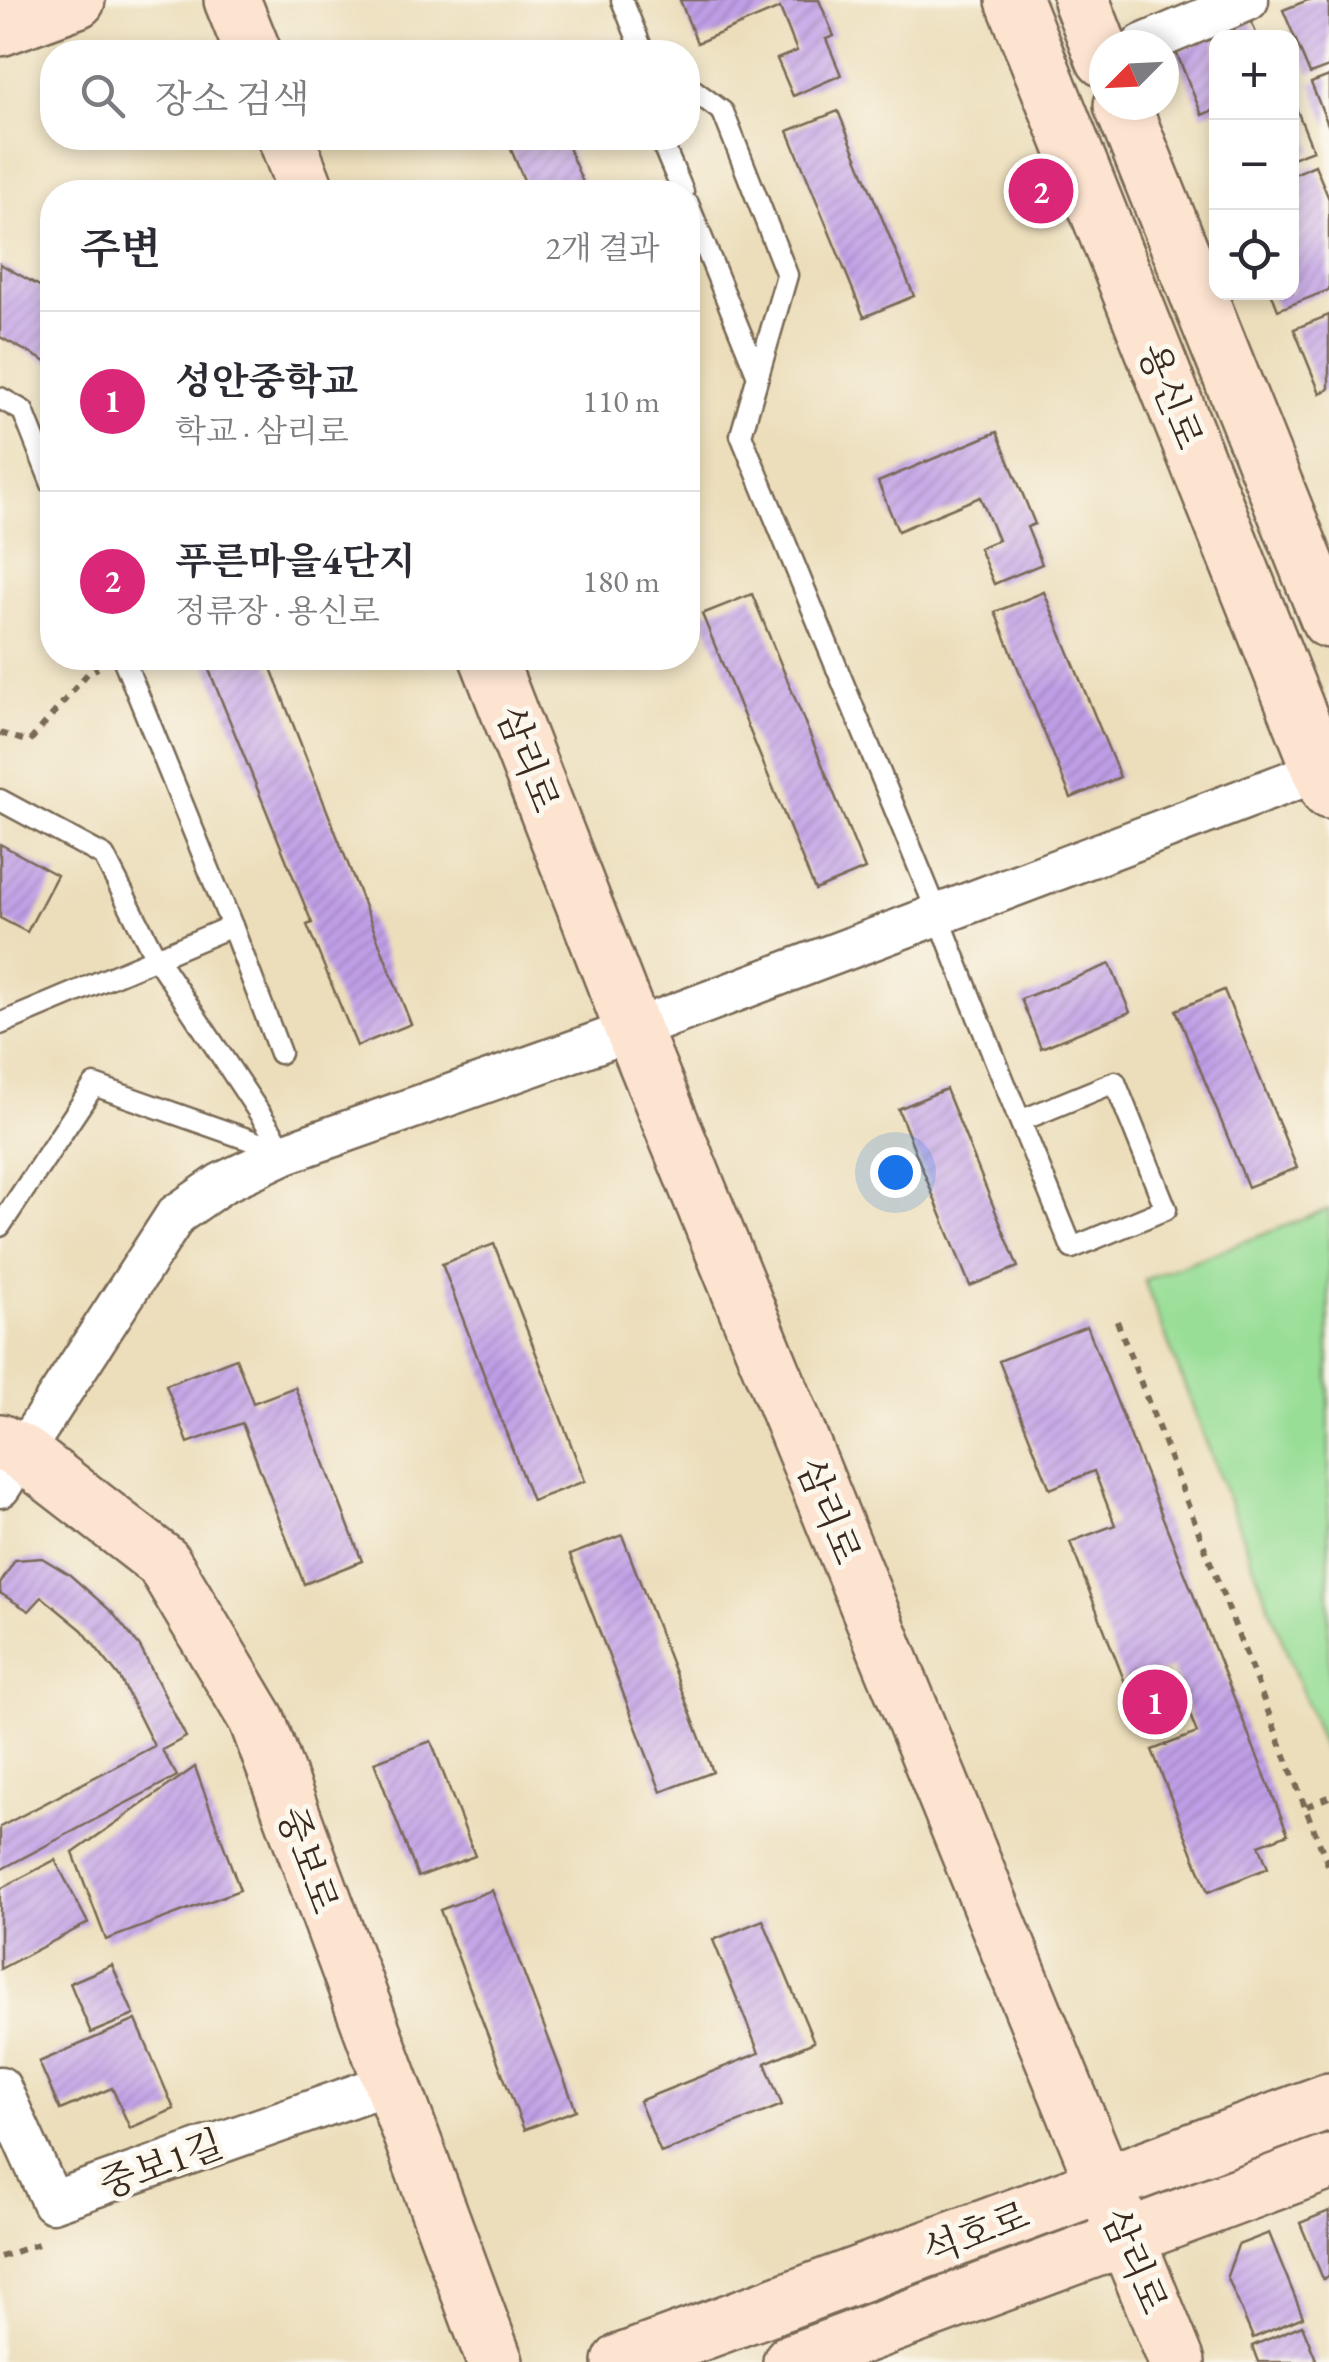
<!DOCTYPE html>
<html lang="ko">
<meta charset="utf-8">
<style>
body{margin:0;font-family:"EB Garamond","Noto Serif KR",serif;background:#f7f7f7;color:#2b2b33}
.controls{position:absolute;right:30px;top:30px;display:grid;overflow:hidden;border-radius:20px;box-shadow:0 5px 15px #0003}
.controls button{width:90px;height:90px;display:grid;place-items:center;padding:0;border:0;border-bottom:2px solid #e1e1e2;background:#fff;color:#2b2b33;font:50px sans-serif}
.compass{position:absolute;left:1089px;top:30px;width:90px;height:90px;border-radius:50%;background:#fff;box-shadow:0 5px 15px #0003;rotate:246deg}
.you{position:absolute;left:895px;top:1172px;width:35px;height:35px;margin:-25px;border:8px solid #fff;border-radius:50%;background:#1a73e8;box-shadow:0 0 0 15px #1a73e833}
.badge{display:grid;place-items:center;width:65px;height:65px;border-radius:50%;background:#db2777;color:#fff;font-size:32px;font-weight:700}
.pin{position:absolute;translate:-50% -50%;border:5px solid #fff;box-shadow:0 2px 10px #0006}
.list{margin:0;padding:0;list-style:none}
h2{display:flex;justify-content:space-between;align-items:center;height:130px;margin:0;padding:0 40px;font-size:42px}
h2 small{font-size:32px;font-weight:400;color:#7c7c81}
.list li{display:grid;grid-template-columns:65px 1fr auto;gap:30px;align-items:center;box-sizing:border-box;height:180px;padding:0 40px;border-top:2px solid #e1e1e2}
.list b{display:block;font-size:38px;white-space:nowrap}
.list p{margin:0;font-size:32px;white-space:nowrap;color:#7c7c81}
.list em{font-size:32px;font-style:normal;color:#7c7c81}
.icon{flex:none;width:55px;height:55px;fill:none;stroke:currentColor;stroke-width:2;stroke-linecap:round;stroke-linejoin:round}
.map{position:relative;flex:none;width:1329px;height:2362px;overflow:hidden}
.search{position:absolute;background:#fff;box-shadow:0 5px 15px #0003;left:40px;top:40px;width:660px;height:110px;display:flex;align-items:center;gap:25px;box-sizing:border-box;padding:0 35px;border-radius:40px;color:#7c7c81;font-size:38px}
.panel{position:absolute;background:#fff;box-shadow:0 5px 15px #0003;left:40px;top:180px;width:660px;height:490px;border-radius:40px}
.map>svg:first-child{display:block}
.garden{fill:#99de97;stroke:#6a845a;stroke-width:2.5}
.building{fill:url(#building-hatch)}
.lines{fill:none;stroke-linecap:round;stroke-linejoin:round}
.lane-casing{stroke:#796955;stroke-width:25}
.street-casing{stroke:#796955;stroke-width:45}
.secondary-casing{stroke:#796955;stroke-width:60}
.path{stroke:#796955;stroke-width:6;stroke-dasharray:8 8;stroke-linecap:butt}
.lane{stroke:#fff;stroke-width:20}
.street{stroke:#fff;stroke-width:40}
.secondary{stroke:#fde4d1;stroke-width:55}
.labels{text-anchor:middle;stroke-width:10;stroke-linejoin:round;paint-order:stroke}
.street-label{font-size:38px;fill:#3b2a1e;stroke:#fbf7ec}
</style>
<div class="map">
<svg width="1329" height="2362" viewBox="0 0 1329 2362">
<defs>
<pattern id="building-hatch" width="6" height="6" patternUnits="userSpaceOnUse" patternTransform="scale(2.5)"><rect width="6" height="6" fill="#c19fe8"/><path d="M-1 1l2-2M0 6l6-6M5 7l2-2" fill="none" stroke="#9e82bb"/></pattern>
</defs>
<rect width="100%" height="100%" fill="#fbf7ec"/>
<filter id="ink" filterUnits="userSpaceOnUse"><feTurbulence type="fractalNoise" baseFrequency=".01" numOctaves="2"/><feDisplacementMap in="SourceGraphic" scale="20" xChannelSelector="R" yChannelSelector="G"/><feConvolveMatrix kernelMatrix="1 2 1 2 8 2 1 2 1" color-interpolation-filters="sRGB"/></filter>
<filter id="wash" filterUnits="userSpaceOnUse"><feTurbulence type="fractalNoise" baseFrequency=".0048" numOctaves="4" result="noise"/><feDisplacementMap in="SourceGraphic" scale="40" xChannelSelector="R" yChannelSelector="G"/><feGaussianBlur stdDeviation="2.25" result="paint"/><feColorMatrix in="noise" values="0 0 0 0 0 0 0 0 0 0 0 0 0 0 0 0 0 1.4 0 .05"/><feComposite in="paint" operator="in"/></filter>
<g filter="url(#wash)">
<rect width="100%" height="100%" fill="#ecdebb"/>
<polygon class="garden" points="1329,1209 1329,1762 1144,1280"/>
<g id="blocks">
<g class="building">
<polygon points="680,0 819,0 834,36 826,39 841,75 793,96 777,59 797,51 780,8 697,43"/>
<polygon points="1308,0 1329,0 1329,67 1310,74 1283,10"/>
<polygon points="1251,21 1258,38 1216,38 1216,109 1202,115 1176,52"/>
<polygon points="1329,76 1329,127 1311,83"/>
<polygon points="1292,98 1313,150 1292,158"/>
<polygon points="838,111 914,296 864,317 788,131"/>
<polygon points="513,138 564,138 587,192 529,192 507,140"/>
<polygon points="1315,165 1329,199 1329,290 1278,310 1271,292 1292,292 1292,175"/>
<polygon points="0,264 52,293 52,365 0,337"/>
<polygon points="1329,315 1329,389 1320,393 1294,329"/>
<polygon points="997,432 1035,524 1027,527 1042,564 994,584 979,548 998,540 980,497 898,531 878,482"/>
<polygon points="1044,592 1120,777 1071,798 995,612"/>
<polygon points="752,594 865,869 815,890 702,614"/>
<polygon points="212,658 267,658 411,1024 357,1046 307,925 312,923 205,660"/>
<polygon points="0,844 57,875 27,932 0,918"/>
<polygon points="1110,964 1130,1012 1041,1048 1021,999"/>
<polygon points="1224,990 1297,1168 1248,1187 1176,1010"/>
<polygon points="946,1089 1018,1267 970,1286 898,1109"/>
<polygon points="494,1244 585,1481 532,1501 442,1264"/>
<polygon points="1087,1326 1288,1834 1259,1845 1268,1868 1208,1892 1152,1750 1197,1733 1172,1668 1126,1685 1070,1542 1115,1525 1094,1471 1050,1489 999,1361"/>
<polygon points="236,1358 253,1403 295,1387 362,1561 304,1584 242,1423 188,1443 166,1385"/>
<polygon points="622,1535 713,1772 661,1792 570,1555"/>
<polygon points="42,1558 70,1575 112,1612 140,1647 186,1737 162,1750 177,1776 0,1870 0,1827 154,1746 120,1678 82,1630 42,1597 29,1611 0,1593 0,1584 15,1560"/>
<polygon points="431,1741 475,1856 418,1877 374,1762"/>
<polygon points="195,1767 240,1890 106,1940 73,1853"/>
<polygon points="55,1860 88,1923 0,1969 0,1889"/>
<polygon points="492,1890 576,2110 524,2130 440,1910"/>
<polygon points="763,1920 814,2042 765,2063 782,2105 661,2153 639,2101 759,2053 713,1940"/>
<polygon points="112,1965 134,2015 91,2033 70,1983"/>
<polygon points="136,2020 174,2109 130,2128 112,2088 60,2110 39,2062"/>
<polygon points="1329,2211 1329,2276 1323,2279 1300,2223"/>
<polygon points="1269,2233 1303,2317 1253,2338 1227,2276 1238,2245"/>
<polygon points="1302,2325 1317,2362 1258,2362 1252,2346"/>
</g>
</g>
</g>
<g filter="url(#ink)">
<use href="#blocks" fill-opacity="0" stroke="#796955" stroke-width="2.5"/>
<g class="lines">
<defs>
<g id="lane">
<polyline points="622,0 643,52"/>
<path d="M688 86 723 112 787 275 741 435 938 914C980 1026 1027 1137 1072 1248L1166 1209 1115 1082 1020 1121"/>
<polyline points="660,138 683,192"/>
<polyline points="688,204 758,376"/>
<polyline points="0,398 23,411 52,484"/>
<polyline points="123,658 232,926"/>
<polyline points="0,800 104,856 155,956 286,1153"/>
<polyline points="0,1024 232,926 280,1053"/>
<polyline points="0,1226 94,1085 284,1152"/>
</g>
<g id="street">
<polyline points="1142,45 1248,0"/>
<polyline points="0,1487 176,1215 222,1183 286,1153 633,1030 1329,767"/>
<polyline points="0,2087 52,2202 390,2083"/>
</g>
<g id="secondary">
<polyline points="232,0 253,52"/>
<polyline points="1014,0 1329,791"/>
<polyline points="1081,0 1104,59"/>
<polyline points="0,28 77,0"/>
<polyline points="1122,105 1329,620"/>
<polyline points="286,138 307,192"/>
<polyline points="488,658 633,1030 1177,2362"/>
<polyline points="0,1442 22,1453 163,1562 257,1720 495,2362"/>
<polyline points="621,2362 1329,2101"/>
<polyline points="791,2362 1329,2162"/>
</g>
</defs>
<use href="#lane" class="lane-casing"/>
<use href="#street" class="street-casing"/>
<use href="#secondary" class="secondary-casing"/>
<g class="path">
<polyline points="0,733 29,742 88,673 98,668"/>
<polyline points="1117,1321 1305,1807"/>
<polyline points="1329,1797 1305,1807 1329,1867"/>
<polyline points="0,2257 38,2244"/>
</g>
<use href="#lane" class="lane"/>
<use href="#street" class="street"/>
<use href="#secondary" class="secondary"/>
</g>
</g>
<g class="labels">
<g class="street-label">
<text transform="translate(1171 396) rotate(68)" y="13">용신로</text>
<text transform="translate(528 759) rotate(69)" y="13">삼리로</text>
<text transform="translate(829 1511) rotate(68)" y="13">삼리로</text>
<text transform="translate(308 1860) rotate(70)" y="13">중보로</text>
<text transform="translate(161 2164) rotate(-20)" y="13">중보1길</text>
<text transform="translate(976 2233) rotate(-21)" y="13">석호로</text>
<text transform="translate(1135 2261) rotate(67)" y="13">삼리로</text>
</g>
</g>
</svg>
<div class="controls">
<button>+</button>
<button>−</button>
<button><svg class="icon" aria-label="locate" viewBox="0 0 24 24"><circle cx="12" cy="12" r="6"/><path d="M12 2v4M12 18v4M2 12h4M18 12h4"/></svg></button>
</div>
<svg class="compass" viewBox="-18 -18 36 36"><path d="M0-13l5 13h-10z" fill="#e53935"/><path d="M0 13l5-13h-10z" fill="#7c7c81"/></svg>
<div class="you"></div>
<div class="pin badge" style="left:1155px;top:1702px">1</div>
<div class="pin badge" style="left:1041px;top:191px">2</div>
<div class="search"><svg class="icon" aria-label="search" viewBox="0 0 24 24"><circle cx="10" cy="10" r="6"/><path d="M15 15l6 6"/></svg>장소 검색</div>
<section class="panel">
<h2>주변<small>2개 결과</small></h2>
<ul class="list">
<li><span class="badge">1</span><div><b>성안중학교</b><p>학교 · 삼리로</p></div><em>110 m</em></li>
<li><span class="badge">2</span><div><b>푸른마을4단지</b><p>정류장 · 용신로</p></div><em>180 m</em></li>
</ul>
</section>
</div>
